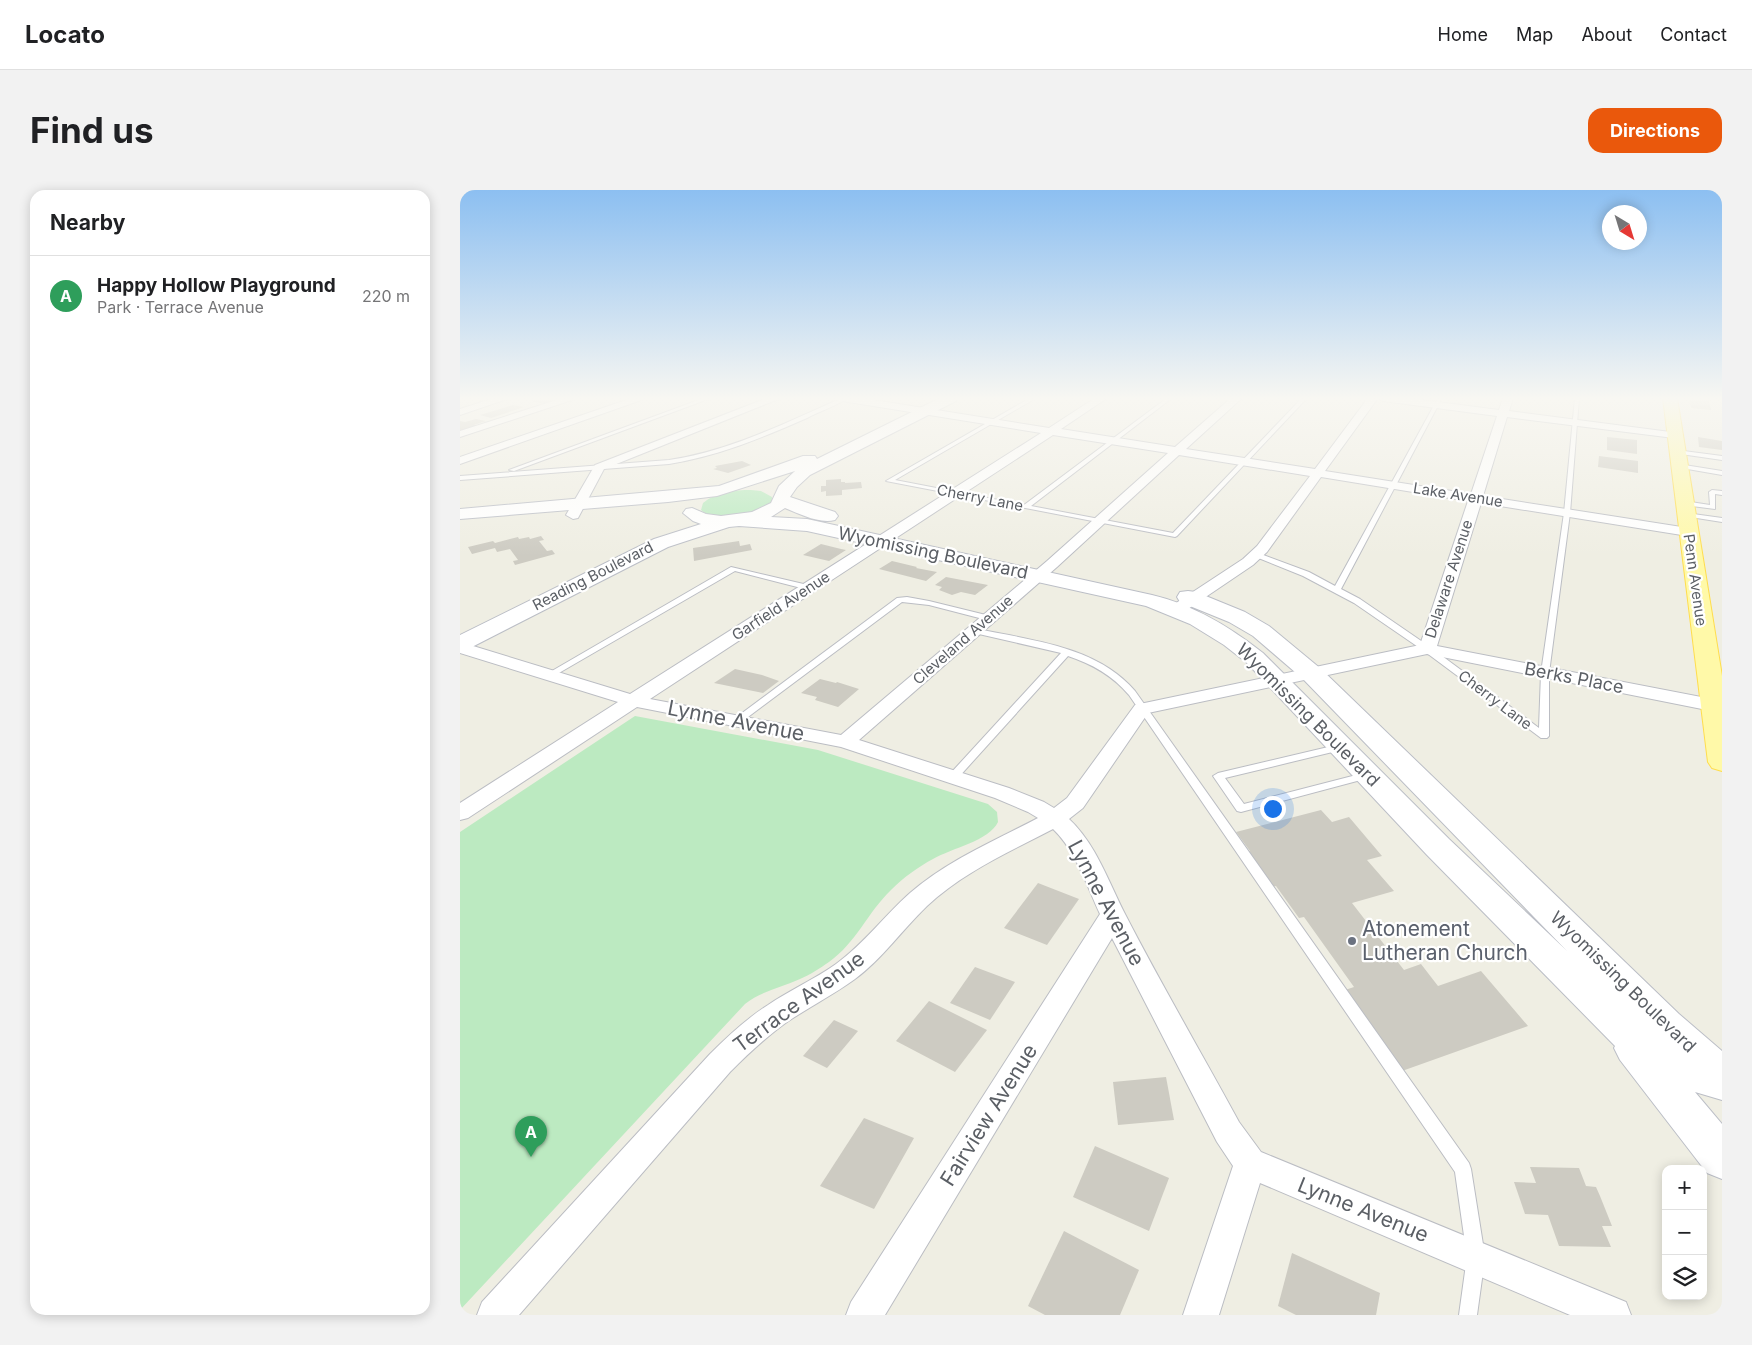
<!DOCTYPE html>
<meta charset="utf-8">
<style>
body{margin:0;font-family:Inter,sans-serif;background:#f2f2f2;color:#202124}
.controls{position:absolute;right:15px;bottom:15px;display:grid;overflow:hidden;border-radius:10px;box-shadow:0 2px 12px #0003}
.controls button{width:45px;height:45px;display:grid;place-items:center;padding:0;border:0;border-bottom:1px solid #e0e0e0;background:#fff;color:#202124;font:25px sans-serif}
.compass{position:absolute;left:1142px;top:15px;width:45px;height:45px;border-radius:50%;background:#fff;box-shadow:0 2px 12px #0003;rotate:142deg}
.you{position:absolute;left:812px;top:618px;width:18px;height:18px;margin:-12px;border:4px solid #fff;border-radius:50%;background:#1a73e8;box-shadow:0 0 0 8px #1a73e833}
.badge{display:grid;place-items:center;width:32px;height:32px;border-radius:50%;background:#ea580c;color:#fff;font-size:16px;font-weight:700}
.pin{position:absolute;translate:-50% -41px;filter:drop-shadow(0 1px 2px #0008)}
.pin::after{content:'';position:absolute;top:26px;width:18px;height:15px;background:inherit;clip-path:polygon(0 0,100% 0,50% 100%)}
.list{margin:0;padding:0;list-style:none}
h2{display:flex;justify-content:space-between;align-items:center;height:65px;margin:0;padding:0 20px;font-size:21px}
h2 small{font-size:16px;font-weight:400;color:#757577}
.list li{display:grid;grid-template-columns:32px 1fr auto;gap:15px;align-items:center;box-sizing:border-box;height:80px;padding:0 20px;border-top:1px solid #e0e0e0}
.list b{display:block;font-size:19px;white-space:nowrap}
.list p{margin:0;font-size:16px;white-space:nowrap;color:#757577}
.list em{font-size:16px;font-style:normal;color:#757577}
.icon{flex:none;width:28px;height:28px;fill:none;stroke:currentColor;stroke-width:2;stroke-linecap:round;stroke-linejoin:round}
.map{position:relative;flex:none;width:1262px;height:1125px;overflow:hidden;border-radius:15px}
header{display:flex;align-items:center;gap:30px;box-sizing:border-box;height:70px;padding:0 25px;background:#fff;border-bottom:1px solid #e0e0e0}
header strong{font-size:24px}
nav{display:flex;gap:28px;margin-inline-start:auto;font-size:18px}
.intro{display:flex;align-items:center;justify-content:space-between;box-sizing:border-box;height:120px;padding:0 30px}
h1{margin:0;font-size:35px}
.button{padding:12px 22px;border-radius:15px;background:#ea580c;color:#fff;font-size:18px;font-weight:700}
main{display:flex;gap:30px;padding:0 30px}
aside{flex:1;background:#fff;border-radius:15px;box-shadow:0 2px 12px #0003}
.map>svg:first-child{display:block}
.green{fill:#bceac1}
.building{fill:#cdcbc2}
.lines{fill:none;stroke-linecap:round;stroke-linejoin:round}
.lane-casing{stroke:#bbbdc3;stroke-width:2}
.street-casing{stroke:#bbbdc3;stroke-width:2}
.secondary-casing{stroke:#bbbec6;stroke-width:2}
.primary-casing{stroke:#ffdd4c;stroke-width:2}
.lane{fill:#fff;fill-rule:evenodd}
.street{fill:#fff;fill-rule:evenodd}
.secondary{fill:#fff;fill-rule:evenodd}
.primary{fill:#fff9a8;fill-rule:evenodd}
.worship-dot{fill:#6b7280;stroke:#fff;stroke-width:2}
.labels{text-anchor:middle;stroke-width:4.5;stroke-linejoin:round;paint-order:stroke}
.far-street-label{font-size:15px;fill:#5b5f65;stroke:#fff}
.street-label{font-size:18px;fill:#5b5f65;stroke:#fff}
.near-street-label{font-size:21px;fill:#5b5f65;stroke:#fff}
.near-worship-label{font-size:21px;fill:#5b616d;stroke:#fff;text-anchor:start}
</style>
<header>
<strong>Locato</strong>
<nav><a>Home</a><a>Map</a><a>About</a><a>Contact</a></nav>
</header>
<div class="intro"><h1>Find us</h1><a class="button">Directions</a></div>
<main>
<aside>
<h2>Nearby<small></small></h2>
<ul class="list">
<li><span class="badge" style="background:#2e9e5b">A</span><div><b>Happy Hollow Playground</b><p>Park · Terrace Avenue</p></div><em>220 m</em></li>
</ul>
</aside>
<div class="map">
<svg width="1262" height="1125" viewBox="0 0 1262 1125">
<rect width="100%" height="100%" fill="#efeee3"/>
<g class="green">
<path d="M291 300 301 301 312 307V313C308 315 304 320 299 321 285 326 252 331 241 320L243 313C256 302 274 300 291 300Z"/>
<path d="M175 526 358 560 528 614 537 622 538 632C529 651 492 658 473 669 458 677 444 687 431 700 408 722 396 753 369 772 360 778 350 785 340 789 321 798 301 801 285 814L0 1120V642Z"/>
</g>
<g class="building">
<polygon points="80,208 99,208 105,209 84,214 71,211"/>
<polygon points="1229,208 1249,210 1251,220 1231,218"/>
<polygon points="53,215 64,217 31,228 20,225"/>
<polygon points="16,229 26,231 14,235 22,237 8,241 0,240 0,231 5,232"/>
<polygon points="1147,247 1177,250 1177,264 1147,260"/>
<polygon points="1238,247 1262,251 1262,260 1239,257"/>
<polygon points="1139,266 1178,271 1178,283 1138,277"/>
<polygon points="282,271 291,275 268,283 253,279 257,278 255,276"/>
<polygon points="381,289 381,292 385,292 385,293 401,292 402,298 382,300 382,305 366,306 366,301 361,302 361,296 366,296 366,290"/>
<polygon points="81,346 84,350 79,351 87,361 92,360 95,364 55,375 53,371 58,370 50,359 37,362 35,358 12,364 8,357 33,351 35,353 58,347 59,349 69,347 70,349"/>
<polygon points="279,351 280,356 290,354 292,360 234,371 233,358"/>
<polygon points="361,354 381,359 386,360 369,371 343,365"/>
<polygon points="432,371 457,377 456,378 477,382 466,391 419,379"/>
<polygon points="486,387 528,395 515,405 501,402 492,405 479,400 482,397 475,395"/>
<polygon points="275,479 302,485 319,491 303,503 254,493"/>
<polygon points="360,489 376,493 377,492 399,499 378,517 355,510 357,507 341,503"/>
<polygon points="861,620 872,632 889,627 922,666 907,670 934,701 892,713 944,780 961,774 978,796 1021,781 1068,836 942,881 885,800 894,797 844,727 839,728 816,696 812,697 787,662 790,661 776,642"/>
<polygon points="578,693 619,709 587,755 544,738"/>
<polygon points="515,777 555,792 530,830 490,813"/>
<polygon points="469,811 527,840 495,882 436,851"/>
<polygon points="374,830 398,841 367,878 343,866"/>
<polygon points="706,887 714,930 658,935 653,892"/>
<polygon points="404,928 454,948 414,1019 360,996"/>
<polygon points="635,956 709,988 689,1041 613,1007"/>
<polygon points="1070,977 1119,978 1126,996 1136,997 1140,1006 1152,1036 1142,1036 1151,1057 1099,1056 1088,1025 1065,1024 1054,992 1076,993"/>
<polygon points="604,1041 679,1080 660,1125 585,1125 568,1116"/>
<polygon points="832,1063 920,1103 916,1125 836,1125 818,1116"/>
</g>
<g class="lines">
<defs>
<g id="lane">
<polygon points="244,208 251,208 54,281 49,280"/>
<path d="M382 208H388C376 216 360 221 347 228 302 248 258 266 209 274L0 290V286L209 270C270 261 325 233 382 208Z"/>
<polygon points="570,208 576,208 435,290 564,315 707,208 712,208 571,316 713,343 842,208 847,208 717,346 715,347 426,291"/>
<polygon points="978,208 982,208 881,399 900,409 970,457 1079,538 1081,483 1104,323 1115,208 1119,208 1110,323 1089,483 1089,546 1087,548 1081,548 964,461 894,413 843,386 791,365 798,363 849,382 875,396"/>
<polygon points="1216,260 1262,266 1262,270 1214,263 1213,262"/>
<polygon points="1218,274 1262,281 1262,285 1216,277 1216,275"/>
<polygon points="1252,300 1262,301 1262,305 1255,304 1255,319 1224,315 1221,313 1224,311 1250,315 1249,302"/>
<polygon points="1226,323 1262,328 1262,332 1224,326 1224,324"/>
<polygon points="271,377 352,396 353,398 349,400 275,381 92,487 86,487 85,485"/>
<polygon points="447,407 469,411 530,426 531,428 527,430 469,415 442,412 280,533 274,533 272,531 274,529 437,408"/>
<path d="M510 438H513C568 450 636 455 675 501L1009 973 1011 979 1025 1067 1017 1125H999L1007 1067 995 982 669 505C652 485 632 474 608 466L497 589H489L488 587 489 585 601 463 510 442Z"/>
<polygon points="881,554 885,555 886,557 885,559 765,588 784,614 908,582 912,583 913,585 912,587 781,622 777,621 753,586 758,583"/>
</g>
<g id="street">
<polygon points="34,208 50,208 0,225 0,219"/>
<polygon points="103,208 118,208 0,247 0,241"/>
<polygon points="172,208 187,208 0,274 0,267"/>
<polygon points="307,208 321,208 144,279 118,328 113,329 106,325 135,275"/>
<path d="M377 208H401L589 238 635 208H647L601 239 715 257 771 208H782L726 259 855 279 908 208H918L865 281 1011 304 1037 226 923 211 918 208H947L1039 220 1043 208H1053L1049 221 1218 243 1219 245 1214 248 1047 227 1023 306 1228 338 1235 342 1228 346 1021 313 977 456 1262 511V523L967 464 688 523 623 618 609 629C636 654 649 693 665 724 701 794 741 862 779 932L801 962 1166 1112 1171 1125H1110L800 993 759 1125H723L773 976 757 952 652 748 425 1125H386L391 1112 640 724C627 696 616 661 593 639 549 662 503 682 467 716 442 740 422 769 395 789 373 805 349 817 327 832 306 847 288 864 270 882L59 1125H17L22 1112 250 864C268 846 286 829 308 815 330 800 355 789 376 774 404 754 425 725 450 703 488 670 534 651 578 628L568 622 535 608 381 557 177 517 8 628 0 630V613L158 512 0 463V452L170 504 581 243 382 211ZM593 245 708 263 587 371 381 545 190 509ZM719 265 850 286 797 356 783 369 710 417 708 420 710 423H722L793 375 807 362 861 287 1008 311 960 455 675 515 607 608 594 618 584 612 549 598 399 550 597 377Z"/>
</g>
<path id="secondary" d="M480 208H498L496 211 350 285 337 297 330 307 375 322 378 326 375 330C359 334 340 324 325 318L311 327 347 329 692 405C734 415 770 437 803 463L989 649 1107 761 843 489 793 446 769 432 720 412 717 407 720 402 728 401 736 402 785 422 809 436 861 479 1219 824 1262 861V910L1235 902 1262 934V989L1247 983 1160 870 1154 858 1155 856 967 665 787 473 764 455 730 434 686 416 347 341 279 336 269 337 208 357 8 459 0 461V445L194 349 241 334 233 331 223 323 226 319 232 318 246 324 261 326 292 322 311 313 319 296 335 281 257 306 208 312 0 329V319L259 296 343 266H355L357 269Z"/>
<polygon id="primary" points="1203,208 1217,208 1262,486 1262,581 1252,578 1248,572"/>
</defs>
<use href="#lane" class="lane-casing"/>
<use href="#street" class="street-casing"/>
<use href="#secondary" class="secondary-casing"/>
<use href="#primary" class="primary-casing"/>
<use href="#lane" class="lane"/>
<use href="#street" class="street"/>
<use href="#secondary" class="secondary"/>
<use href="#primary" class="primary"/>
</g>
<linearGradient id="sky" x2="0" y2="1"><stop stop-color="#8cbff1"/><stop offset="0.57" stop-color="#f8f7f2"/><stop offset="1" stop-color="#f8f7f2" stop-opacity="0"/></linearGradient>
<rect width="1262" height="366" fill="url(#sky)"/>
<circle class="worship-dot" cx="892" cy="751" r="5"/>
<g class="labels">
<g class="far-street-label">
<text transform="translate(998 305) rotate(9)" y="5">Lake Avenue</text>
<text transform="translate(520 308) rotate(11)" y="5">Cherry Lane</text>
<text transform="translate(133 386) rotate(-27)" y="5">Reading Boulevard</text>
<text transform="translate(989 389) rotate(-72)" y="5">Delaware Avenue</text>
<text transform="translate(1235 390) rotate(82)" y="5">Penn Avenue</text>
<text transform="translate(321 416) rotate(-33)" y="5">Garfield Avenue</text>
<text transform="translate(503 450) rotate(-41)" y="5">Cleveland Avenue</text>
<text transform="translate(1035 510) rotate(37)" y="5">Cherry Lane</text>
</g>
<g class="street-label">
<text transform="translate(473 363) rotate(12)" y="6">Wyomissing Boulevard</text>
<text transform="translate(1114 488) rotate(11)" y="6">Berks Place</text>
<text transform="translate(848 525) rotate(45)" y="6">Wyomissing Boulevard</text>
<text transform="translate(1163 792) rotate(44)" y="6">Wyomissing Boulevard</text>
</g>
<g class="near-street-label">
<text transform="translate(276 531) rotate(11)" y="7">Lynne Avenue</text>
<text transform="translate(646 713) rotate(62)" y="7">Lynne Avenue</text>
<text transform="translate(339 812) rotate(-36)" y="7">Terrace Avenue</text>
<text transform="translate(529 925) rotate(-58)" y="7">Fairview Avenue</text>
<text transform="translate(903 1020) rotate(22)" y="7">Lynne Avenue</text>
</g>
<g class="near-worship-label">
<text x="902" y="746">Atonement<tspan x="902" dy="24">Lutheran Church</tspan></text>
</g>
</g>
</svg>
<div class="controls">
<button>+</button>
<button>−</button>
<button><svg class="icon" aria-label="layers" viewBox="0 0 24 24"><path d="M12 4l9 5-9 5-9-5zM3 14l9 5 9-5"/></svg></button>
</div>
<svg class="compass" viewBox="-18 -18 36 36"><path d="M0-13l5 13h-10z" fill="#e53935"/><path d="M0 13l5-13h-10z" fill="#757577"/></svg>
<div class="you"></div>
<div class="pin badge" style="left:71px;top:967px;background:#2e9e5b">A</div>
</div>
</main>
